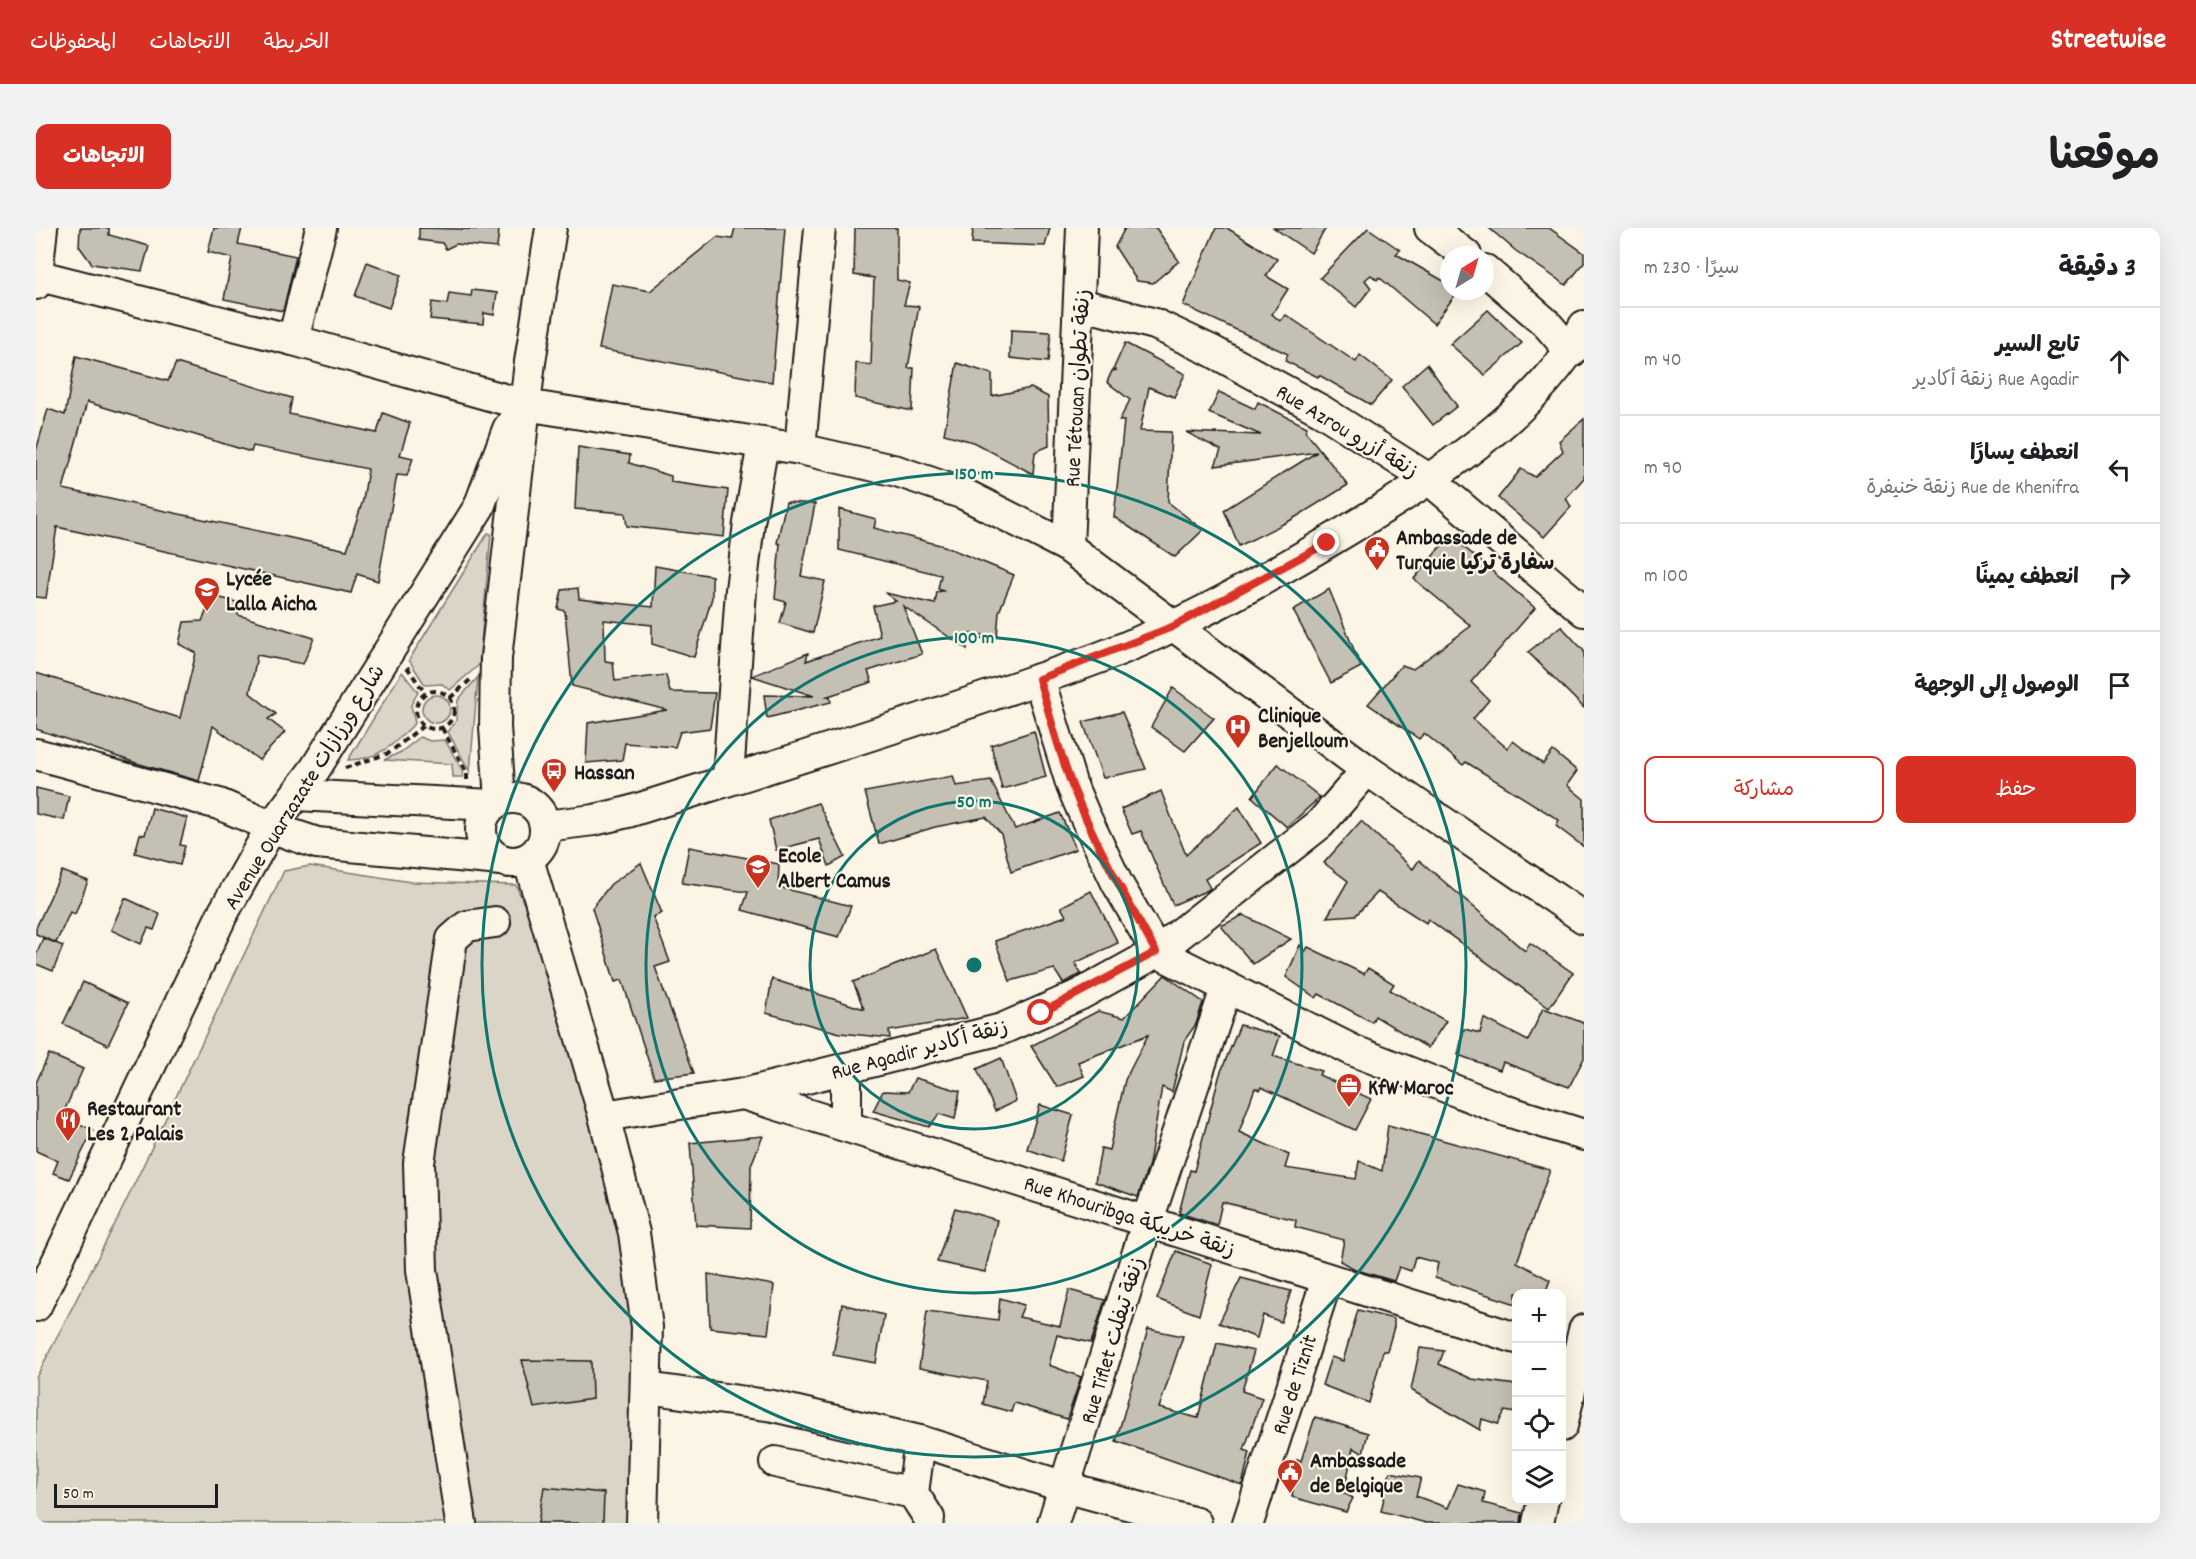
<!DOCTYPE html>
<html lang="ar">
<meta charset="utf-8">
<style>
body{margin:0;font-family:Dekko,"Playpen Sans Arabic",sans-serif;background:#f2f2f2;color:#202124;direction:rtl}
.controls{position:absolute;right:18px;bottom:18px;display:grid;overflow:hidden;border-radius:12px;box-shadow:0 6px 24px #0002}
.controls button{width:54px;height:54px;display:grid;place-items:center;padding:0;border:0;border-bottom:2px solid #e0e0e0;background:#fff;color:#202124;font:30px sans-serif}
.compass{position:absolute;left:1404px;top:18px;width:54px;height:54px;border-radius:50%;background:#fff;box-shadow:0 6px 24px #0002;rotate:37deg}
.scale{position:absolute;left:18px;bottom:15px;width:164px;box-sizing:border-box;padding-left:6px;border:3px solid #1c1c1c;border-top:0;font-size:16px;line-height:21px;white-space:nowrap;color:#1c1c1c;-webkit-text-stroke:4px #fcf5e5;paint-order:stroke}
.stop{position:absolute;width:18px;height:18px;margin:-14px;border:4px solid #d93025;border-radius:50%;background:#fff}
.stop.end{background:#d93025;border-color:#fff;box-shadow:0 2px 6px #0008}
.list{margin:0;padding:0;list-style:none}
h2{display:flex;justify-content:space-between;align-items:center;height:78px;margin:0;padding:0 24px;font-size:26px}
h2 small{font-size:20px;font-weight:400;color:#757577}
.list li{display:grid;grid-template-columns:39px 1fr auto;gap:18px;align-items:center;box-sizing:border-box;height:108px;padding:0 24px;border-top:2px solid #e0e0e0}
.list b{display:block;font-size:22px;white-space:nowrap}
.list p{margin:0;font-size:20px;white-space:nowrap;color:#757577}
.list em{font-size:20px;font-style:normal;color:#757577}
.actions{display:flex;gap:12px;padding:18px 24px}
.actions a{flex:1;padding:14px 0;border:2px solid #d93025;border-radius:12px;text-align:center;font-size:21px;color:#d93025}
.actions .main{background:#d93025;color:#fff}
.icon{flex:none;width:33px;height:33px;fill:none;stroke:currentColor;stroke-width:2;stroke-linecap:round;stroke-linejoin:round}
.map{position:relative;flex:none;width:1548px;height:1295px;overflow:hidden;direction:ltr;border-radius:12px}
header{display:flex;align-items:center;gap:36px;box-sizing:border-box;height:84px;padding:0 30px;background:#d93025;color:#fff}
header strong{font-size:28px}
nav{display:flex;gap:33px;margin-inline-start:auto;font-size:21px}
.intro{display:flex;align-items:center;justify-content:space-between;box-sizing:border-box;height:144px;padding:0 36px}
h1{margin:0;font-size:42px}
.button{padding:15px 27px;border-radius:12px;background:#d93025;color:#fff;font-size:21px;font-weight:700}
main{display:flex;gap:36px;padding:0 36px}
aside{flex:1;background:#fff;border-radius:12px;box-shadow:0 6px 24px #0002}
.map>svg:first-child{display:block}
.green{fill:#dbd5c8;stroke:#7c7872;stroke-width:1.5}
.building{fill:#c4c0b3;stroke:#1c1c1c;stroke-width:1.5;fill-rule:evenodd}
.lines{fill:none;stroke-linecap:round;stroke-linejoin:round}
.minor-casing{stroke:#1c1c1c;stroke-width:34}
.path{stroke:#1c1c1c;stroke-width:4;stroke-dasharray:6 4.5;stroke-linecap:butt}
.minor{stroke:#fcf5e5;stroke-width:30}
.route{stroke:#d93025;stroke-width:8}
.ring{fill:none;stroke:#0f766e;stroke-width:3}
.labels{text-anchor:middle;stroke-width:4.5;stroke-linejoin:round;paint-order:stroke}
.street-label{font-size:22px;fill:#1c1c1c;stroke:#fcf5e5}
.poi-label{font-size:22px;font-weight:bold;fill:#1c1c1c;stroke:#fcf5e5;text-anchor:start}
.centre{fill:#0f766e;stroke:#fcf5e5;stroke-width:3}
.ring-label{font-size:18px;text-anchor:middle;font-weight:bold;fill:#0f766e;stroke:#fcf5e5;stroke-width:4.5;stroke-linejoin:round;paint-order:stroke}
</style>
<header>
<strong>Streetwise</strong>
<nav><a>الخريطة</a><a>الاتجاهات</a><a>المحفوظات</a></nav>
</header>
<div class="intro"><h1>موقعنا</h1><a class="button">الاتجاهات</a></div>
<main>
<aside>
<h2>3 دقيقة<small>سيرًا · 230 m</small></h2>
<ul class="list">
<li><svg class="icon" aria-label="ahead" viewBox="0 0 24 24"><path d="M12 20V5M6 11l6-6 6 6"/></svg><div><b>تابع السير</b><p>Rue Agadir زنقة أكادير</p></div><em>40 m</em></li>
<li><svg class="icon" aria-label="left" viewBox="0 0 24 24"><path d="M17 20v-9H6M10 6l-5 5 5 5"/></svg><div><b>انعطف يسارًا</b><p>Rue de Khenifra زنقة خنيفرة</p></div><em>90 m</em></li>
<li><svg class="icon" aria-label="right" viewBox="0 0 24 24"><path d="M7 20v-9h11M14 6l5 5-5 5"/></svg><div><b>انعطف يمينًا</b></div><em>100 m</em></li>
<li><svg class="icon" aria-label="arrive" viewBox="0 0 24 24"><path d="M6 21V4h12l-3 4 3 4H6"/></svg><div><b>الوصول إلى الوجهة</b></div></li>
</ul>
<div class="actions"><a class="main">حفظ</a><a>مشاركة</a></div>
</aside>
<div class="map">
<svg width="1548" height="1295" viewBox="0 0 1548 1295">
<rect width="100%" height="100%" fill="#fcf5e5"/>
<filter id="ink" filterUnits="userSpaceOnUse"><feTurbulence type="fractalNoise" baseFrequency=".0167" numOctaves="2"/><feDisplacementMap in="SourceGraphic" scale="12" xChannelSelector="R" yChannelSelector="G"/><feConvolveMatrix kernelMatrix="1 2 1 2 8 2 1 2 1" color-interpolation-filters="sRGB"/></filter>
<g filter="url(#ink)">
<g class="green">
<polygon points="452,305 455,306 443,437 414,462 406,456 389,457 373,432"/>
<path d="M366 444 382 464 375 477 379 495C358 516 343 532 312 532Z"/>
<polygon points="442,449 434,544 412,504 420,493 422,472"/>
<circle cx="400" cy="481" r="14"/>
<polygon points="384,509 394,513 409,512 426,542 427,549 417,549 416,536 348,532 365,524"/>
<polygon points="274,638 375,654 480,657 507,721 596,1044 597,1295 0,1295 0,1150 82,990 248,643"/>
</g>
<g class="building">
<polygon points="44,0 73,0 73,7 113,18 106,43 56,36 43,18"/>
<polygon points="178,0 206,0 202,16 260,28 247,83 188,71 196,30 172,24"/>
<polygon points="383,0 463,2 461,20 420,16 410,21 406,15 383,12"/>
<polygon points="699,0 749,0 736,154 563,121 576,56 614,63 681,9 696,11"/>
<polygon points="819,0 861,0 861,52 874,55 868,77 883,78 872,140 878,140 876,183 819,170 820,135 835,137 838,50 818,47"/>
<polygon points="937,0 1014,0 1009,18 936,15"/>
<polygon points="1089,0 1120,0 1143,33 1117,55 1101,53 1079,19"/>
<polygon points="1180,0 1191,0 1241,31 1230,48 1252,61 1236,86 1244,93 1250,87 1320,134 1324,127 1356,152 1335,177 1283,147 1282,149 1249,133 1252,126 1147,77"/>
<polygon points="1238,0 1290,0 1275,25"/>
<polygon points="1332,0 1364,22 1360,26 1413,56 1413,63 1422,63 1398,96 1343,49 1341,52 1335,47 1329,52 1335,60 1320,79 1284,50"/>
<polygon points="1453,0 1513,0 1548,25 1548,35 1530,57 1480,23"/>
<polygon points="331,34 365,47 353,80 319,68"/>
<polygon points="436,62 461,65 458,87 448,85 447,96 394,91 396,74 411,76 413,65 435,68"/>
<polygon points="1452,82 1486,115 1449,147 1414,116"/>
<polygon points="975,102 1015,104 1012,134 974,130"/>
<polygon points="1089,115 1149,146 1138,169 1113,159 1104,203 1135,204 1132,274 1167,302 1139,329 1078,289 1088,193 1083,193 1094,172 1071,154 1076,143 1081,142 1077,142"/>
<path d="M40 128 132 153 140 135 256 170 253 186 341 205 347 185 374 195 364 227 377 230 371 248 361 247 342 353 321 346 315 365 21 299 10 370 0 369V223L12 181 29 187ZM51 174 215 224 217 218 332 241 327 272 311 322 27 261Z"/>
<polygon points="921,135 956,146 956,168 995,160 1012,169 1013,218 999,224 997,246 937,214 908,206"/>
<polygon points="1391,136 1421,178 1397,197 1366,158"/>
<polygon points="1183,164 1219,181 1222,174 1271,199 1269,203 1312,257 1255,292 1203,318 1188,282 1281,224 1179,238 1185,222 1150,204 1225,207 1173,185"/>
<polygon points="1548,191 1548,250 1530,270 1535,279 1508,309 1462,270 1485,241 1499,249 1527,223 1523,213"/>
<polygon points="542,219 594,227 593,235 635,248 635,254 692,262 688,309 591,298 589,285 539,281"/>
<polygon points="750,274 779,276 765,348 789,353 777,405 744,395 750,374 739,371 744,316 741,315"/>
<polygon points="803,281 840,291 838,300 908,318 978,347 963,384 961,409 932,405 931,421 867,378 886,426 832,443 836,454 789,469 794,469 795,474 731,490 728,467 778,468 716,448 772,425 770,433 844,408 837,378 860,373 849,365 899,376 901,364 907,363 902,361 905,347 803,322"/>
<polygon points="1414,307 1499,380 1435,454 1453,472 1437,491 1471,520 1477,513 1507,536 1517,523 1541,543 1531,557 1548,571 1548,619 1520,598 1523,592 1430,534 1427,537 1388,505 1383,511 1332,476 1366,437 1377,441 1435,398 1378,351"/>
<polygon points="619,338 676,348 676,370 658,429 616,416 616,397 568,392 569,433 577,434 579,453 630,447 634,464 679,465 674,500 644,504 639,519 589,515 586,532 550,535 552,495 631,482 536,458 529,383 522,381 526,362 542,360 543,371 617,379"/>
<polygon points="1293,361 1325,439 1295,455 1257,382"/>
<polygon points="177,368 204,375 202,387 278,410 267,436 221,427 214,465 240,486 232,491 249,504 223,532 177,498 163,553 100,535 0,501 0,445 144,490 160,425 143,416 148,394 166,393"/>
<polygon points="1525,398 1548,423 1548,480 1492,424"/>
<polygon points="1137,460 1178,490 1149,523 1115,499"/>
<polygon points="1086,484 1110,541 1067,550 1047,494"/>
<polygon points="998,503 1010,549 966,561 955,517"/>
<polygon points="1242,536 1284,569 1251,599 1216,569"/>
<polygon points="917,548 920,558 955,553 979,601 1024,585 1040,621 975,644 965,606 950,589 899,599 843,616 829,564"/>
<polygon points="0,560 33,568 28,592 0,586"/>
<polygon points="1125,563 1150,627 1203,579 1225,615 1169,651 1174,660 1172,662 1137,677 1105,603 1096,606 1085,581"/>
<polygon points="782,575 809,629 793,638 783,611 740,622 733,592"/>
<polygon points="116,580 151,590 144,617 149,618 144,637 99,625 104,606 109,607"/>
<polygon points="1325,593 1377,641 1383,632 1489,723 1494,715 1537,745 1513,780 1392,691 1390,695 1342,664 1320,687 1291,689 1312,653 1288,635"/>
<polygon points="653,619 743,636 742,659 815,678 803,709 706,682 712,664 646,655"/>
<polygon points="605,635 626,685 617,689 634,734 619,739 658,845 618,850 586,752 579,754 556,680 575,656"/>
<polygon points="26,643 52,653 39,686 34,684 20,715 0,706 0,700"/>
<polygon points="1055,663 1082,715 1039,735 1045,746 1027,755 1018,741 974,753 959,713 1030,688 1025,679"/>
<polygon points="89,670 124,686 118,702 112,700 105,716 75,702"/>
<polygon points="1207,687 1255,711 1217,736 1185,698"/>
<polygon points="7,710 27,718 17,743 0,736 0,727"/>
<polygon points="1264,717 1269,724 1272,719 1328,746 1332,740 1358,756 1354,762 1410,793 1392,820 1339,788 1336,794 1283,766 1280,770 1250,749"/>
<polygon points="900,721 931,790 853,803 854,810 804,805 730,785 736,751 828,781 817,754"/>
<polygon points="1129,747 1167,774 1160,796 1148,813 1136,864 1126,859 1113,936 1102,969 1059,954 1065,920 1073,922 1089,852 1112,807 1042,834 1048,848 1021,859 995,818 1062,783 1088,790"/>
<polygon points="47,754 92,775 72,817 27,796"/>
<polygon points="1507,780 1548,795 1548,830 1533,859 1467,834 1464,842 1422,827 1428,801 1444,805 1448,790 1492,813"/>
<polygon points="1204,797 1244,808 1237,828 1285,843 1283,847 1335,871 1319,902 1225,859 1224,862 1219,860 1203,904 1253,927 1249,940 1320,951 1323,933 1346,943 1352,897 1514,942 1481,1034 1514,1052 1509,1065 1480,1065 1480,1076 1399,1050 1402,1035 1379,1029 1375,1043 1363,1039 1358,1053 1321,1042 1304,1033 1308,1012 1259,999 1260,992 1186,974 1181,997 1143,985 1154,942 1158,943 1184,846"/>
<polygon points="13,826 47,841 26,888 57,902 33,951 17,945 22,933 0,923 0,855"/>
<polygon points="965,830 980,873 959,883 941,841"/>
<polygon points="879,850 924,863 919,891 903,886 893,899 837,883 847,863 872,864"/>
<polygon points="1004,877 1037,887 1025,933 991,921"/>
<polygon points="727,908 715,937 714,1000 660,997 654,915"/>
<polygon points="919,980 961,992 949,1044 901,1034"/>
<polygon points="1140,1023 1176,1036 1163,1087 1121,1071"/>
<polygon points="672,1046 738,1057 732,1106 674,1100"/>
<polygon points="1205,1050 1255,1063 1245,1094 1227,1087 1221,1110 1183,1095"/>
<polygon points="1033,1062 1069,1072 1055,1115 1021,1107 1013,1137 1045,1149 1031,1191 978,1175 975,1184 947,1176 951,1153 883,1140 891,1083 962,1092 964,1070 988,1077 983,1089 1024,1098"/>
<polygon points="806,1076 848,1087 840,1135 797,1127"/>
<polygon points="1322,1082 1358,1091 1358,1099 1351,1123 1347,1123 1333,1175 1286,1157 1295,1129 1307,1133"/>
<polygon points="1112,1101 1147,1108 1123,1180 1162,1190 1181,1115 1218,1123 1206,1163 1226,1170 1208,1222 1214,1224 1206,1257 1080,1213"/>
<polygon points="1384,1120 1408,1123 1403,1136 1436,1151 1480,1157 1480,1185 1469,1183 1462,1196 1446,1191 1444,1202 1375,1162"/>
<polygon points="486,1132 555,1133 556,1171 498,1180"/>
<polygon points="1279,1189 1332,1205 1327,1225 1317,1220 1308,1265 1317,1270 1310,1284 1256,1269 1261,1232 1265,1233"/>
<polygon points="1354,1244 1385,1250 1380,1268 1412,1280 1422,1256 1449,1264 1447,1275 1486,1285 1485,1295 1390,1295 1345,1283"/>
<polygon points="508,1259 568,1265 567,1295 502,1295"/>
</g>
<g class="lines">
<defs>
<g id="minor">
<polyline points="1394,0 1430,27"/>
<polyline points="1449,42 1510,95 1535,124"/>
<polyline points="0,47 257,112 489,177 764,221 861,243 928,266 1032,319 1331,542 1548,690"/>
<polyline points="0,56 6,0"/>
<polyline points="1044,76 1119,96 1174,122 1286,183 1394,252 1548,383"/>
<polyline points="257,112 285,0"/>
<polyline points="764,221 784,0"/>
<polyline points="1032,319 1046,0"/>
<polyline points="1003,451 1036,558 1048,586 1081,655 1121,724 1316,822 1471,883 1548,907"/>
<polyline points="0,526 183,576 251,605 281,615 465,632"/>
<polyline points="692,550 705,362 713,295 727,216"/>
<polyline points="260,567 456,577"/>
<circle cx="477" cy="602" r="32"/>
<polyline points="464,572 459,499 460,430 494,134 515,0"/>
<path d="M509 598 558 592 592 584C712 546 833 509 953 468 1014 447 1079 427 1137 398 1209 364 1280 322 1348 280 1419 236 1509 174 1548 98"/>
<polyline points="492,631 568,888 598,1005 611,1099 606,1295"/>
<polyline points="810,840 810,898"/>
<polyline points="707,866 1480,1110"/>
<polyline points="568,888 707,866 966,801 1043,767 1121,724 1284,596 1331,542"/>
<polyline points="0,1078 186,687 236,598 279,541 443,279 472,201 489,177"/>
<polyline points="611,1160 737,1178 884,1213 1029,1259 1160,1295"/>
<polyline points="1526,1198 1548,1102"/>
<polyline points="884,1213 877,1265 893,1290"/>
<polyline points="739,1234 877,1265"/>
<polyline points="425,1295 386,1042 383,935 416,711 431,698 459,694"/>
<polyline points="1017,1295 1112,992 1190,761"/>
<polyline points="1212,1295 1291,1051"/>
<polyline points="1502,1295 1507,1272"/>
</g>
</defs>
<use href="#minor" class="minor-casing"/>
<g class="path">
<polyline points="371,439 389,465"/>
<circle cx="399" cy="482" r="19"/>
<polyline points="414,470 434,452"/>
<polyline points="406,500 431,545 431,552"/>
<polyline points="309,540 353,525 388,497"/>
</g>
<use href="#minor" class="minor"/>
</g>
</g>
<g class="lines" filter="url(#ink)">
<path class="route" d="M1005 785 1120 724C1090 670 1060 618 1037 560 1023 525 1014 487 1003 451L1136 399 1291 315"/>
</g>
<g class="ring">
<circle cx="938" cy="737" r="164"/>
<circle cx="938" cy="737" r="328"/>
<circle cx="938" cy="737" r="492"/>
</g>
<defs>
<symbol id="civic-pin" viewBox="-11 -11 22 30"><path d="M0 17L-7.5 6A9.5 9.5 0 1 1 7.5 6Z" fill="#c8321e" stroke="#fcf5e5"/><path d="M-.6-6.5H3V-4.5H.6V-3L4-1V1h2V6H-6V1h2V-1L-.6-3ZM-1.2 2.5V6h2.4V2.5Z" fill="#fff"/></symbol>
<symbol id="university-pin" viewBox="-11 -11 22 30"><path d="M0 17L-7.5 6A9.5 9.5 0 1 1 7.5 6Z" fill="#c8321e" stroke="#fcf5e5"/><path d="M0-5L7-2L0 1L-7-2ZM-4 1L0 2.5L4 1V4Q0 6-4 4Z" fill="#fff"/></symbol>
<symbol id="hospital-pin" viewBox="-11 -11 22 30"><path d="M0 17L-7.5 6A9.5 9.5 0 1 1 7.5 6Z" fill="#c8321e" stroke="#fcf5e5"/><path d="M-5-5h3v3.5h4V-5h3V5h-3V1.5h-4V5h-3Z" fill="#fff"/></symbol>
<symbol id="bus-pin" viewBox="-11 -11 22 30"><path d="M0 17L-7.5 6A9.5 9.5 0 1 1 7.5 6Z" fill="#c8321e" stroke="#fcf5e5"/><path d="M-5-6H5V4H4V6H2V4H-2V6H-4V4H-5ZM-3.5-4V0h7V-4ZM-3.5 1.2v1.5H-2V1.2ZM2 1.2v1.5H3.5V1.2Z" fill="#fff"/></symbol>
<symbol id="school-pin" viewBox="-11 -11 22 30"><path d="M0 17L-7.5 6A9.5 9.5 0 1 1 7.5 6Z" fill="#c8321e" stroke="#fcf5e5"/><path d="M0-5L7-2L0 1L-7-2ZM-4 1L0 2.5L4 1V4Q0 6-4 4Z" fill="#fff"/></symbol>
<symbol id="office-pin" viewBox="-11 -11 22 30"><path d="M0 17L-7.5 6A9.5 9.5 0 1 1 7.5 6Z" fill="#c8321e" stroke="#fcf5e5"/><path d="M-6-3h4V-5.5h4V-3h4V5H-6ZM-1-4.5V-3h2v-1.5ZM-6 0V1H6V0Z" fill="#fff"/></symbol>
<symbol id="restaurant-pin" viewBox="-11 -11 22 30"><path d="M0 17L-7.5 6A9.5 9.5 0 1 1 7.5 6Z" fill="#c8321e" stroke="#fcf5e5"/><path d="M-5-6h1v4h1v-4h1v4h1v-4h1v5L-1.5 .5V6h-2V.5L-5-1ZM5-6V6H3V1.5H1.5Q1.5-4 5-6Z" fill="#fff"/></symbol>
</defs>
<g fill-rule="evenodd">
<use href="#civic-pin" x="1326" y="306" width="30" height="40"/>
<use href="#university-pin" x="156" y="347" width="30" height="40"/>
<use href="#hospital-pin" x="1187" y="484" width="30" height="40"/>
<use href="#bus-pin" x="503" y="528" width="30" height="40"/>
<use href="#school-pin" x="707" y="624" width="30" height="40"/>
<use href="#office-pin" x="1298" y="843" width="30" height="40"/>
<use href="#restaurant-pin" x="17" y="877" width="30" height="40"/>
<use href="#civic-pin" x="1239" y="1229" width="30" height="40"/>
</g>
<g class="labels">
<g class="street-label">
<text transform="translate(1040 160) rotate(-87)" y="8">Rue Tétouan زنقة تطوان</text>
<text transform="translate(1312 202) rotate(31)" y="8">Rue Azrou زنقة أزرو</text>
<text transform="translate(267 558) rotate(-58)" y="8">Avenue Ouarzazate شارع ورزازات</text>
<text transform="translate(883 820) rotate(-15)" y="8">Rue Agadir زنقة أكادير</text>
<text transform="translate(1094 987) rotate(18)" y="8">Rue Khouribga زنقة خريبكة</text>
<text transform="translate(1075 1112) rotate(-73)" y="8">Rue Tiflet زنقة تيفلت</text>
<text transform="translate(1257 1156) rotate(-72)" y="8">Rue de Tiznit</text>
</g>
<g class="poi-label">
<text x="1360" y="316">Ambassade de<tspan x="1360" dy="25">Turquie سفارة تركيا</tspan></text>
<text x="190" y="357">Lycée<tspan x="190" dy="25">Lalla Aicha</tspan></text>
<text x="1222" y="494">Clinique<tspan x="1222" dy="25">Benjelloum</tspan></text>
<text x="538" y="551">Hassan</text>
<text x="742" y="634">Ecole<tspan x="742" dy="25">Albert Camus</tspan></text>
<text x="1332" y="866">KfW Maroc</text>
<text x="51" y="887">Restaurant<tspan x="51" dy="25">Les 2 Palais</tspan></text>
<text x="1274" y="1239">Ambassade<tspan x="1274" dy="25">de Belgique</tspan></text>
</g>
</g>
<circle cx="938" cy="737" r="9" class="centre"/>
<g class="ring-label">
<text x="938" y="251">150 m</text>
<text x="938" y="415">100 m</text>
<text x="938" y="579">50 m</text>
</g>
</svg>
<div class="controls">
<button>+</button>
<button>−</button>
<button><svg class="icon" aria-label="locate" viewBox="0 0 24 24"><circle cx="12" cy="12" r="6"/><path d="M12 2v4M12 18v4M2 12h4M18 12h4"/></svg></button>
<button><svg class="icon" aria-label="layers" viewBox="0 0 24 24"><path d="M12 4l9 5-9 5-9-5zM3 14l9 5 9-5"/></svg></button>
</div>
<svg class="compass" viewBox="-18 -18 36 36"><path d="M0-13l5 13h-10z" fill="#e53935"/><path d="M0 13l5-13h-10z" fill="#757577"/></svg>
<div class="scale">50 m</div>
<div class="stop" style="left:1005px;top:785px"></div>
<div class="stop end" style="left:1291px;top:315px"></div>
</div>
</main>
